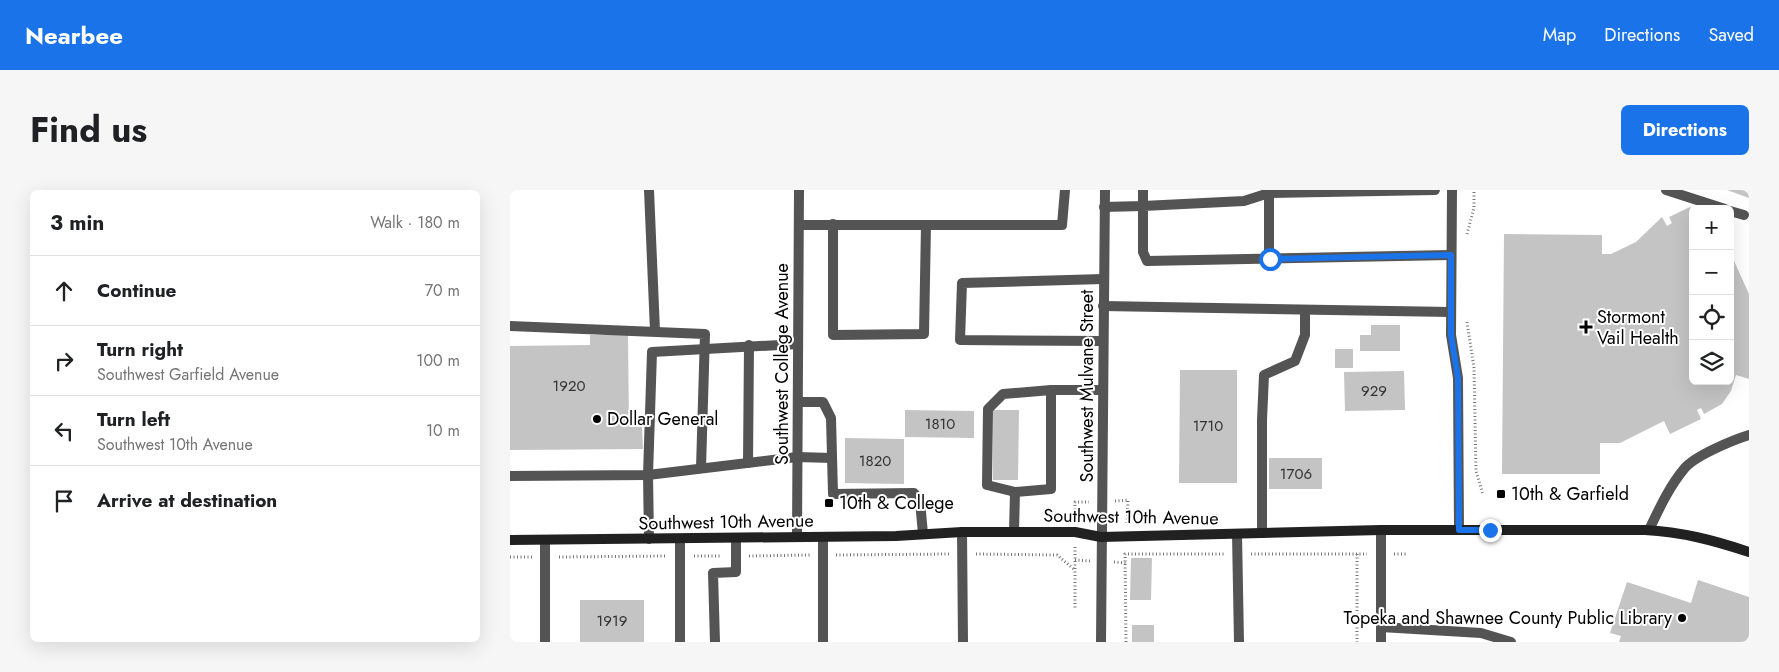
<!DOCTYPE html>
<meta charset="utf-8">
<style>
body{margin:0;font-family:Jost,sans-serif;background:#f6f6f6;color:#202124}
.controls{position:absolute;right:15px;top:15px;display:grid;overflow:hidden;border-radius:8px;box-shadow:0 5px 20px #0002}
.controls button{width:45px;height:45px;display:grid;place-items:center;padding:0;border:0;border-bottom:1px solid #e0e0e0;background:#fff;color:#202124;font:25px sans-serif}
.stop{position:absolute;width:15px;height:15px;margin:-11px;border:4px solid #1a73e8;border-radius:50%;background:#fff}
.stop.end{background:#1a73e8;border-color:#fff;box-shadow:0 1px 5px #0008}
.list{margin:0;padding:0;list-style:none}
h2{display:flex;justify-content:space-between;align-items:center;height:65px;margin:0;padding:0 20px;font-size:21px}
h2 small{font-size:16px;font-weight:400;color:#757577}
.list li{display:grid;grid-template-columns:32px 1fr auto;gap:15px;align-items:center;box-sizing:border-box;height:70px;padding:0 20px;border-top:1px solid #e0e0e0}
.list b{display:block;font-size:19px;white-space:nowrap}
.list p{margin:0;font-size:16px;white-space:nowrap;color:#757577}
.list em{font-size:16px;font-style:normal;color:#757577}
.icon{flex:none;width:28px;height:28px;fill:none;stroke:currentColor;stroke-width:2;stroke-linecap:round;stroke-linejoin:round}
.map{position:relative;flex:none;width:1239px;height:452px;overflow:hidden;border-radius:8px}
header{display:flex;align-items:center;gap:30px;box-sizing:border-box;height:70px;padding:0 25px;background:#1a73e8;color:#fff}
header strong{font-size:24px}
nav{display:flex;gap:28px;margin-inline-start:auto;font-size:18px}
.intro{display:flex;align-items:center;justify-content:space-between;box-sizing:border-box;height:120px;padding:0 30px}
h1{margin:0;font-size:35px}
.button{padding:12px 22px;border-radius:8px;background:#1a73e8;color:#fff;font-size:18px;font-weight:700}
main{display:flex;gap:30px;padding:0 30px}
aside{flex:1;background:#fff;border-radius:8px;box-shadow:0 5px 20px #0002}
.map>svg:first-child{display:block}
.building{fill:#c4c4c4}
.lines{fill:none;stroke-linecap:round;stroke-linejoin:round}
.path{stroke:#767676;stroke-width:3;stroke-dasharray:1 2.5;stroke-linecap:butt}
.lane{stroke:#545454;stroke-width:10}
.street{stroke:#545454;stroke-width:10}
.secondary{stroke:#212121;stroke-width:10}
.route{stroke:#1a73e8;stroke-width:6}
.poi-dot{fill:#000;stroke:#fff;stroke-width:2}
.labels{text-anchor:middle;stroke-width:4;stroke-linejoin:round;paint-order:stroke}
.number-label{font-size:15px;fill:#313131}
.poi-label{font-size:18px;fill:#000;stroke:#fff;text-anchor:start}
.street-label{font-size:18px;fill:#000;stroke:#fff}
</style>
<header>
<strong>Nearbee</strong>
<nav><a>Map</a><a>Directions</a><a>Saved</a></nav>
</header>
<div class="intro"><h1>Find us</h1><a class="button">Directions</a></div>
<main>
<aside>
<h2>3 min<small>Walk · 180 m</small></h2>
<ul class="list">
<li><svg class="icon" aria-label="ahead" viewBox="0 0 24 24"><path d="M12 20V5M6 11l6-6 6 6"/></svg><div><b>Continue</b></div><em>70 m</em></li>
<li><svg class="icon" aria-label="right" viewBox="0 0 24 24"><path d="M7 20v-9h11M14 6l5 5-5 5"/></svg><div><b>Turn right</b><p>Southwest Garfield Avenue</p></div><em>100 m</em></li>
<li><svg class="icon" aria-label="left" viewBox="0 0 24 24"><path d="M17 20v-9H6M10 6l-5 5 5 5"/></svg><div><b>Turn left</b><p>Southwest 10th Avenue</p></div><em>10 m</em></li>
<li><svg class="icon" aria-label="arrive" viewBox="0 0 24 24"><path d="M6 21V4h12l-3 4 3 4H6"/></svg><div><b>Arrive at destination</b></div></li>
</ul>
</aside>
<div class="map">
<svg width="1239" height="452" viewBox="0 0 1239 452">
<rect width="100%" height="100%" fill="#fff"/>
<g class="building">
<polygon points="1217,0 1239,0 1239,8"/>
<polygon points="1180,17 1183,18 1183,191 1220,191 1220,62 1239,104 1239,189 1226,185 1221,201 1212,214 1194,224 1191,218 1187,220 1191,229 1160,244 1154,231 1110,253 1090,253 1090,284 992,284 994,44 1092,45 1092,64 1101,64 1126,52 1152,27 1157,36 1162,33 1159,27"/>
<polygon points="861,135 890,135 890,161 850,161 850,145 861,145"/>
<polygon points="80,145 118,145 119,237 132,237 133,259 0,260 0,156 80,155"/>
<rect x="825" y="159" width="18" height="19"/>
<polygon points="670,180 727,180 727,293 669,293"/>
<polygon points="894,181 895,220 835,221 834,182"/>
<polygon points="395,220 464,221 464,248 395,247"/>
<polygon points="483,220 509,220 508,290 483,290"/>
<polygon points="335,248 394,249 394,294 335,293"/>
<rect x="759" y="268" width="53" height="31"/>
<polygon points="621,368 642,368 641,410 620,410"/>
<polygon points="1188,390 1239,407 1239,452 1109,452 1111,446 1100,443 1117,392 1181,413"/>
<rect x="70" y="410" width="64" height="42"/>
<rect x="622" y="435" width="22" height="17"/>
</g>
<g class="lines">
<g class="path">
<polyline points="957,44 964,18 964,0"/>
<polyline points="957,132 964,178 966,281 973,305"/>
<polyline points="605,311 618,310 617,334"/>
<polyline points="565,330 565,312 579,312"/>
<polyline points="565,357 565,418"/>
<polyline points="466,364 547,365 565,380"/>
<polyline points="741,364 857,364"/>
<polyline points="847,364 847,452"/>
<polyline points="884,364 896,364"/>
<polyline points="326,365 440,364"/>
<polyline points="184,366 212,366"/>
<polyline points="239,366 300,365"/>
<polyline points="0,367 22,367"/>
<polyline points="49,367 157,366"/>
<polyline points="565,370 580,371"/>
<polyline points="604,372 616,373"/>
<polyline points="616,452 615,364 715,364"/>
</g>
<g class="lane">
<polyline points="139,0 145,141"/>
<polyline points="925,0 759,3 734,11 633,16 633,62 637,71 941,65"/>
<polyline points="1156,0 1215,19"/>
<polyline points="759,3 759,69"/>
<polyline points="594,17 633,16 633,0"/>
<polyline points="1220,21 1234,25"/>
<polyline points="323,34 323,145 414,144 416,35"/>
<polyline points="289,35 552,35 555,0"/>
<polyline points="593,116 941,122"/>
<polyline points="0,136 195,144 191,278"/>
<polyline points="593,151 450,150 452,93 593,89"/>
<polyline points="541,200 493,204 478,219 477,295 505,302 541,299 541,200 593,200"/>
<polyline points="288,212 313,212 321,228 323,304 404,303 410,311 413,344"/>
<polyline points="238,273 239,155"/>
<polyline points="0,286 138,285 287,267 322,268"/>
<path d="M1139 340C1149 319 1159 297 1174 279 1184 266 1223 250 1239 245"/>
<polyline points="452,342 453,452"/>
<polyline points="504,342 505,302"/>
<polyline points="752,343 752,230 754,185 785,171 795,145 795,120"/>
<polyline points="727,344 729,452"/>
<polyline points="139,349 138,285 142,162 288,154"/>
<polyline points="170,349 170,452"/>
<polyline points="871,437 971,443 1001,452"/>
<polyline points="205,452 203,383 226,382 226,348"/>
</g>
<g class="street">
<polyline points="942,0 941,145 948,188 949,340"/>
<polyline points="871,340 871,452"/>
<polyline points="287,347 289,0"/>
<polyline points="35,350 35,452"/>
<polyline points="313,452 313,347"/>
<polyline points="591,452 595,0"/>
</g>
<path class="secondary" d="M0 350 386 346 452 342H565L591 347 871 340H1135C1172 342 1203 350 1239 362"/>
</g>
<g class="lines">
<polyline class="route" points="760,69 941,65 941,145 948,188 949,340 980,340"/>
</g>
<g class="poi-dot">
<path d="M1073.5 129.5h5v5h5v5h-5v5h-5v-5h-5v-5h5z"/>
<circle cx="87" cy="229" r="5"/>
<rect x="986" y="299" width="10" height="10" rx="2.5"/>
<rect x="314" y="308" width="10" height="10" rx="2.5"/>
<circle cx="1172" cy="428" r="5"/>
</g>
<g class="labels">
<g class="number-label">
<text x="59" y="201">1920</text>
<text x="864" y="206">929</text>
<text x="430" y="239">1810</text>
<text x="698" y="241">1710</text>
<text x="365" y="276">1820</text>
<text x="786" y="289">1706</text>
<text x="102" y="436">1919</text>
</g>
<g class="poi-label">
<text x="1087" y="133">Stormont<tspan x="1087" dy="21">Vail Health</tspan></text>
<text x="97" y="235">Dollar General</text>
<text x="1001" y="310">10th &amp; Garfield</text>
<text x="329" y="319">10th &amp; College</text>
<text x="1162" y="434" text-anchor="end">Topeka and Shawnee County Public Library</text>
</g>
<g class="street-label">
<text transform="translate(272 174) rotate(-90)" y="6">Southwest College Avenue</text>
<text transform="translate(577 196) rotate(-90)" y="6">Southwest Mulvane Street</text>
<text transform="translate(621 327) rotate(1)" y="6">Southwest 10th Avenue</text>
<text transform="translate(216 332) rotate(-1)" y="6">Southwest 10th Avenue</text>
</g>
</g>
</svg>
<div class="controls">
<button>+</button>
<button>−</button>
<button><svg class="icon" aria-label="locate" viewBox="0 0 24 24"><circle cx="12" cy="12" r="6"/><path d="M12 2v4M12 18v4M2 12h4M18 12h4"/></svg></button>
<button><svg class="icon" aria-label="layers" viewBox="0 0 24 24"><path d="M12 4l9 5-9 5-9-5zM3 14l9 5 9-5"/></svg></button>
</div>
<div class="stop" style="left:760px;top:69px"></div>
<div class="stop end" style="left:980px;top:340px"></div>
</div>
</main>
